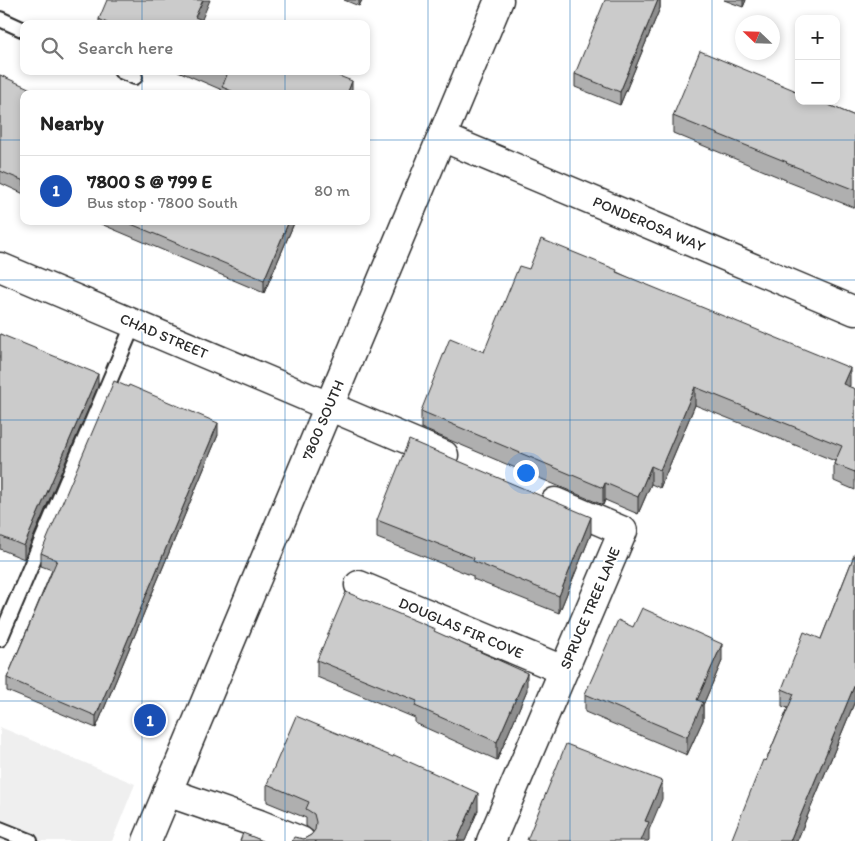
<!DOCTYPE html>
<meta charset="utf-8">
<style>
body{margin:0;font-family:Itim,sans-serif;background:#f2f2f2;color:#222}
.controls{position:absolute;right:15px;top:15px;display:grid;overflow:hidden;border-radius:10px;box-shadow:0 2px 8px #0003}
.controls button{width:45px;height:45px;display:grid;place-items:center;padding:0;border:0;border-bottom:1px solid #e0e0e0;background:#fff;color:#222;font:25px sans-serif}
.compass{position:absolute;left:735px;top:15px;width:45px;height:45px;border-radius:50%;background:#fff;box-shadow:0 2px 8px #0003;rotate:293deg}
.you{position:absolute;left:525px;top:472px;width:18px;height:18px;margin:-12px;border:4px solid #fff;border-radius:50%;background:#1a73e8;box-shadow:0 0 0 8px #1a73e833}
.badge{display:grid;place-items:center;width:32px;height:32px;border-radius:50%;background:#0b8043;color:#fff;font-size:16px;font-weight:700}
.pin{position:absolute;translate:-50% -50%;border:2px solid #fff;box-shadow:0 1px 5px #0006}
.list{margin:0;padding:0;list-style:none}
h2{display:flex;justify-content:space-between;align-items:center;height:65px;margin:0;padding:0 20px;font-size:21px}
h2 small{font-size:16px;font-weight:400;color:#767676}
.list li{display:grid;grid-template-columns:32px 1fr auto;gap:15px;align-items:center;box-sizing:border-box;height:70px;padding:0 20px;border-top:1px solid #e0e0e0}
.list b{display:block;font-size:19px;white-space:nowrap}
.list p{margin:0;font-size:16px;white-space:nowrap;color:#767676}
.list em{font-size:16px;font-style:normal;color:#767676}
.icon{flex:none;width:28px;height:28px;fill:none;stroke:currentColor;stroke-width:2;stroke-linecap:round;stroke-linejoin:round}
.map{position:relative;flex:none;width:855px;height:841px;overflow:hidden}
.search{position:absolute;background:#fff;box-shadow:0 2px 8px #0003;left:20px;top:20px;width:350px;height:55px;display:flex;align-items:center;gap:12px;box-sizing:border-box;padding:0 18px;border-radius:10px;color:#767676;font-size:19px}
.panel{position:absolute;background:#fff;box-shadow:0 2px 8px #0003;left:20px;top:90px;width:350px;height:135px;border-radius:10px}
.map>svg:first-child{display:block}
.built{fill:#efefef}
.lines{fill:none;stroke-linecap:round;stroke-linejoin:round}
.lane-casing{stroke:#2b2b2b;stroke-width:18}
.street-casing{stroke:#2b2b2b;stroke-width:31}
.secondary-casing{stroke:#2b2b2b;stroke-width:31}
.lane{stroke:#fff;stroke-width:14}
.street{stroke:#fff;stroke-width:28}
.secondary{stroke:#fff;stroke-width:28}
.wall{fill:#afafaf;stroke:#2b2b2b}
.shaded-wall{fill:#8e8e8e;stroke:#2b2b2b}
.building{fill:#cbcbcb;stroke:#2b2b2b}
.grid{fill:none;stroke:#1f6fb2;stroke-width:1;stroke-opacity:0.55}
.labels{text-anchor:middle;stroke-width:4;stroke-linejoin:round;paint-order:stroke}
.street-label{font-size:15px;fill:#2b2b2b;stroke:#fff}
</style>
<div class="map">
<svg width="855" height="841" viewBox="0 0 855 841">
<rect width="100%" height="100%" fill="#fff"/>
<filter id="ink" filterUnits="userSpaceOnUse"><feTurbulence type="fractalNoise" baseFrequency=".02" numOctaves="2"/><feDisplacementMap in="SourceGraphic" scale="10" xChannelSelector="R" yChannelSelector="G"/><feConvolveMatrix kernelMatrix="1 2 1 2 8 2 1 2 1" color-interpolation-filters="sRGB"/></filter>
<g filter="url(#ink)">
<polygon class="built" points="0,727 135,784 112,841 0,841"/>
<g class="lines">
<defs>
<g id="lane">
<polyline points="0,19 24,30"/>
<polyline points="121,71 135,77"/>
<polyline points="0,639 134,323"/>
<polyline points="0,829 30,841"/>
</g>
<g id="street">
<polyline points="442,137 855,311"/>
<polyline points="0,267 444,455"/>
<polyline points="359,585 563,670"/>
<polyline points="167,792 259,824 301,841"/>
<polyline points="491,841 623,531 555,502"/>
</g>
<polyline id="secondary" points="147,841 499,0"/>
</defs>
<use href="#lane" class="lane-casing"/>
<use href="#street" class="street-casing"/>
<use href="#secondary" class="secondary-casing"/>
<use href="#lane" class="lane"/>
<use href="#street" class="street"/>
<use href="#secondary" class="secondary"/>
</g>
<g class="wall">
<polygon points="344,0 362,0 359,6"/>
<polygon points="660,0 660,8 620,105 575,87 575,74"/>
<polygon points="724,0 746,0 743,7"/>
<polygon points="99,19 202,20 212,24 99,24"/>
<polygon points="178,71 326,71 352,94 222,94 222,90"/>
<polygon points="0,75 24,94 24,194 0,183"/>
<polygon points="794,91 855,116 855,208 786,181 786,180 673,133 673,116"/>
<polygon points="94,221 295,221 264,293"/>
<polygon points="529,269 617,272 850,385 849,387 855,389 855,490 834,481 834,464 835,461 695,405 660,488 651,484 638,514 605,500 603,505 421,428 421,411 484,352"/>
<polygon points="0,334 98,386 24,559 0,549"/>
<polygon points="218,435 96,728 7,691 7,678 52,570 41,566 41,553"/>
<polygon points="377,520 591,534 559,613 473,579 473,576 377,538"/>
<polygon points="855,553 855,701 797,841 766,761 788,708 782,706 782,689 821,639"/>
<polygon points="633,627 722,661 703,705 703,720 687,755 585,712 585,694"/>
<polygon points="435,632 527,690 497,760 415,723 415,718 317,677 317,660"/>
<polygon points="267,784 478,810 465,841 292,841 304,839 311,835 314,832 306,826 306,818 267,802"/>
</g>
<g class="shaded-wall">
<polygon points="203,0 210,0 200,24 195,17"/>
<polygon points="359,0 362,0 359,6"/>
<polygon points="658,0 660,0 660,8 620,105 620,92"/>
<polygon points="743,0 746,0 743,7"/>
<polygon points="352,81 352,94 347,94"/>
<polygon points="289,221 295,221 264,293 264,280"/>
<polygon points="850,368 850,385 843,402 843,384"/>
<polygon points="98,374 98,386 24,559 24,546"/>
<polygon points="695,387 695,405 660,488 660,470"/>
<polygon points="218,423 218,435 96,728 96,716"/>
<polygon points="651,466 651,484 638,514 638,497"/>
<polygon points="605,483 605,500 603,505 603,488"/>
<polygon points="591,517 591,534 559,613 559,596"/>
<polygon points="722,644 722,661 703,705 703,720 687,755 687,737 697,700"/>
<polygon points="527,673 527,690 497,760 497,742"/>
<polygon points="855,684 855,701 797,841 790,841"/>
<polygon points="662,781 662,799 649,830 649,840 648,841 641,841 645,821"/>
<polygon points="478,793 478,810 465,841 457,841"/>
</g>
<g class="building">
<polygon points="107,0 203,0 195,17 212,24 109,24 99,19"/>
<polygon points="605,0 658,0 620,92 575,74"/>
<polygon points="700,51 794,90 793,91 799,93 799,101 819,101 855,116 855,190 786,163 787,162 673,116"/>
<polygon points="219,71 326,71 352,81 347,94 239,94 222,87 227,75"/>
<polygon points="0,75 42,94 24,94 24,181 0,171"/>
<polygon points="124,221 289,221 264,280"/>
<polygon points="541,239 617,270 616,272 850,368 843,384 855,389 855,472 834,464 842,446 695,387 660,470 651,466 638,497 605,483 603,488 421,411 450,338 484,352 519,266 529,269"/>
<polygon points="0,334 98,374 24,546 0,536"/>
<polygon points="114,381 128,387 129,385 218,423 96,716 7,678 57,560 41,553"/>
<polygon points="409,440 591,517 559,596 473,561 474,558 377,520"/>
<polygon points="855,553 855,684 790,841 731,841 763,760 766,761 794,694 782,689 804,632 821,639"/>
<polygon points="346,592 435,629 434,631 527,673 497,742 415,706 417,701 317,660"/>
<polygon points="642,608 722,644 697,700 703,702 687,737 585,694 618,620 633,627"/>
<polygon points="296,716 393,757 394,755 478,793 457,841 292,841 294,837 304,839 311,835 315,830 316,822 314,814 306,809 309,802 267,784"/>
<polygon points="566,744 662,781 645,821 649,822 641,841 530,841 527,840"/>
<polygon points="243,833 263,841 240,841"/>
</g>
</g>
<path class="grid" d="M142 0V24M285 0V24M428 0V841M570 0V841M712 0V841M142 71V94M285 71V94M0 140H24M366 140H855M142 221V841M285 221V841M0 280H855M0 420H855M0 561H855M0 701H855"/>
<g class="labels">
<g class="street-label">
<text transform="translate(649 224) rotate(23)" y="5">PONDEROSA WAY</text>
<text transform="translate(164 336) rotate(23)" y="5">CHAD STREET</text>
<text transform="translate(323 420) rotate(-67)" y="5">7800 SOUTH</text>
<text transform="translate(590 608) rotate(-67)" y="5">SPRUCE TREE LANE</text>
<text transform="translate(461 628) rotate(23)" y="5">DOUGLAS FIR COVE</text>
</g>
</g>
</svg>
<div class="controls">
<button>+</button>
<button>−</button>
</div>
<svg class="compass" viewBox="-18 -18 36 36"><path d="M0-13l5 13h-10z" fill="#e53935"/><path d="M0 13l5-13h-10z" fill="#767676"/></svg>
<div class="you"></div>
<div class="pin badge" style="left:150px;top:720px;background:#1a4fb4">1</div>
<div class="search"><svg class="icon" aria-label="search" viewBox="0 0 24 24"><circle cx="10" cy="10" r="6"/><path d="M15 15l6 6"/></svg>Search here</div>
<section class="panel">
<h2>Nearby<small></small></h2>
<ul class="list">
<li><span class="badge" style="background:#1a4fb4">1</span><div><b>7800 S @ 799 E</b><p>Bus stop · 7800 South</p></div><em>80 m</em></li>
</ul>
</section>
</div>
